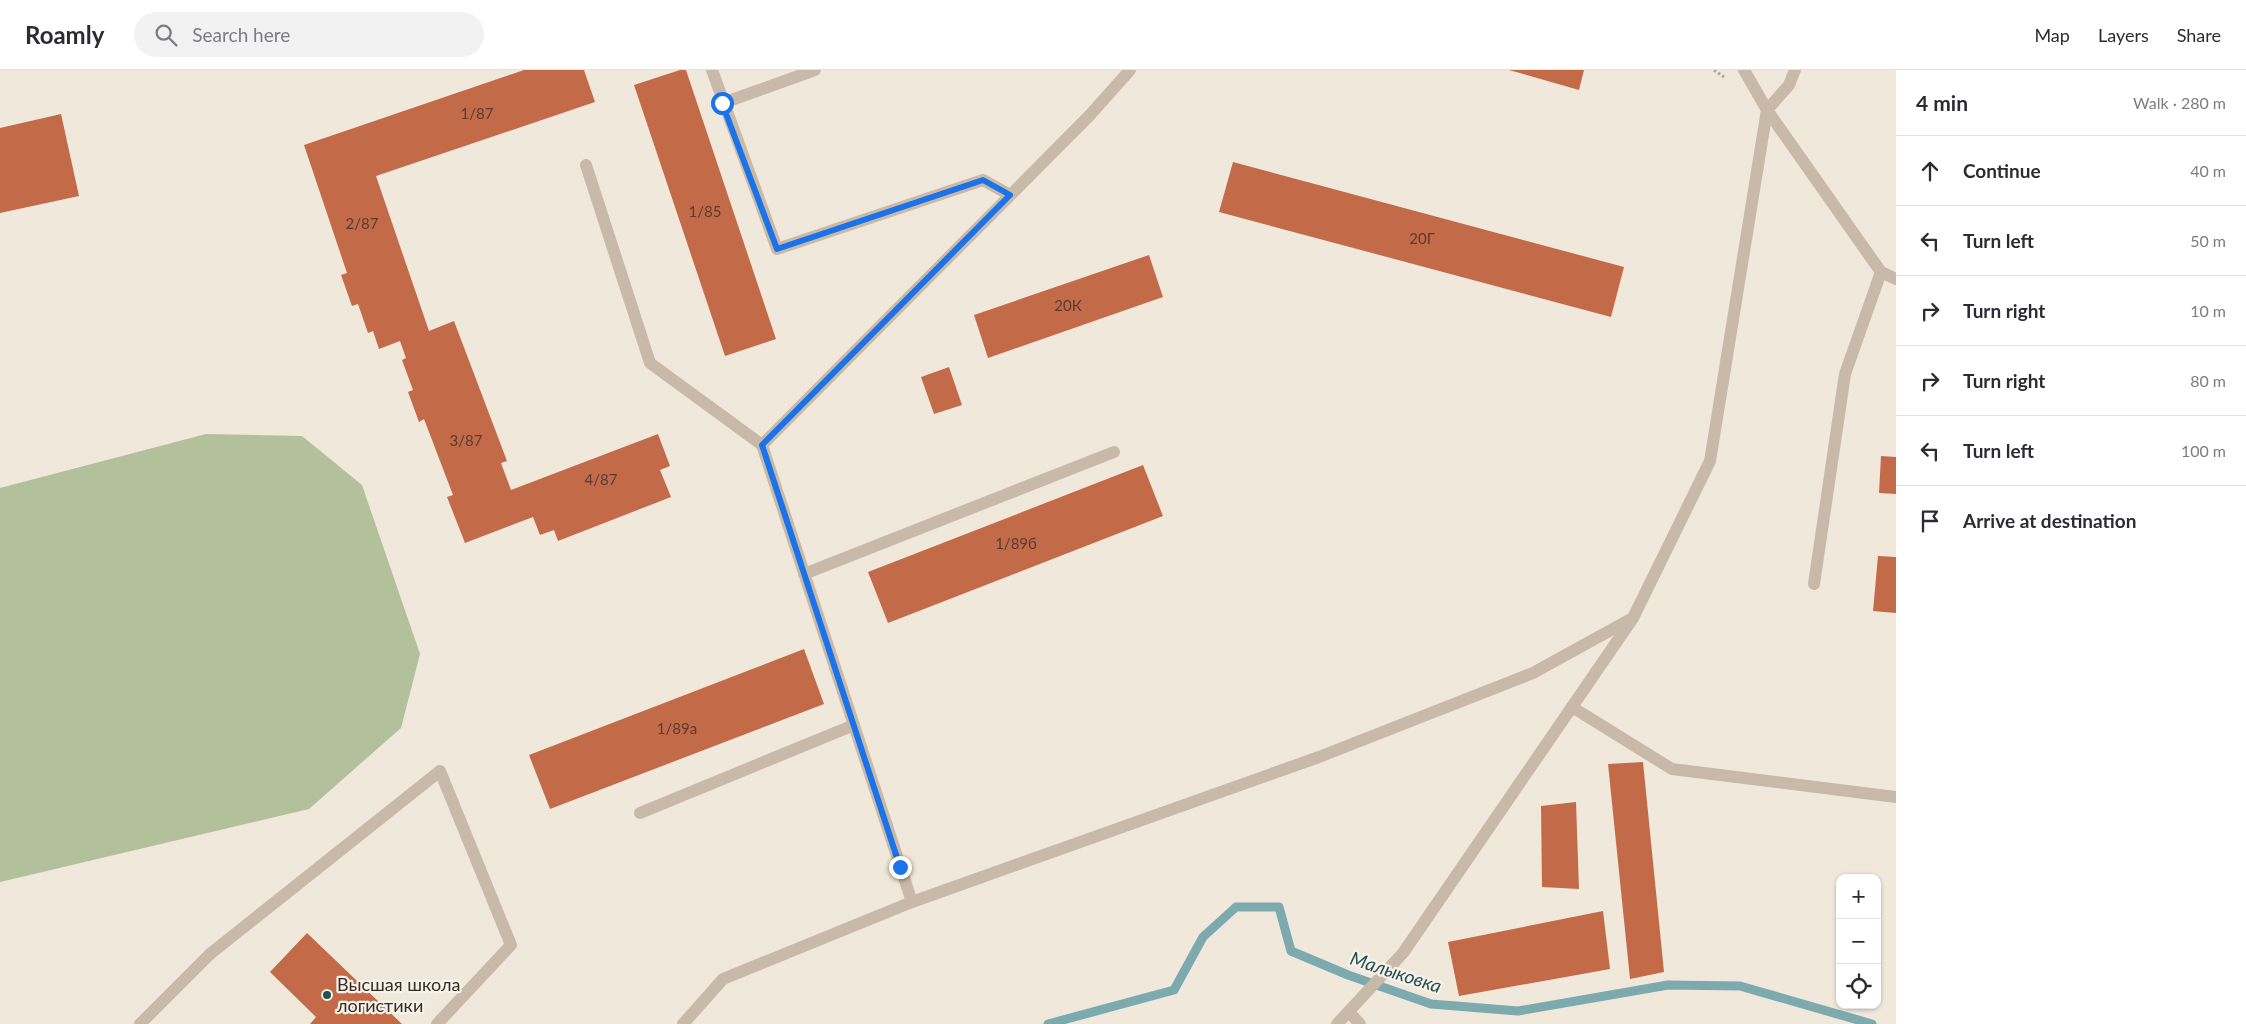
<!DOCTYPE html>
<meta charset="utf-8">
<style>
body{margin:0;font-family:Lato,sans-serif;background:#f2f2f3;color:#2b2b33}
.controls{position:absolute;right:15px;bottom:15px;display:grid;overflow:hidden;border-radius:10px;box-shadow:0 1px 4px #0004}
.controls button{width:45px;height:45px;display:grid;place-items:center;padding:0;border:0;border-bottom:1px solid #e1e1e2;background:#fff;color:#2b2b33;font:25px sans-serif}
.stop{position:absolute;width:15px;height:15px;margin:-11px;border:4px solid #1a73e8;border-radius:50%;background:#fff}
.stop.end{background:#1a73e8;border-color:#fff;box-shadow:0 1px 5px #0008}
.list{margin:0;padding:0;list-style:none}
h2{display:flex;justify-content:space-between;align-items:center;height:65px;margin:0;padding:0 20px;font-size:21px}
h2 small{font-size:16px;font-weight:400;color:#7c7c81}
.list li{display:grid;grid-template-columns:32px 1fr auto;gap:15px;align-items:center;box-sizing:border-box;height:70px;padding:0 20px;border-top:1px solid #e1e1e2}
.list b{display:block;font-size:19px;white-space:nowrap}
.list em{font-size:16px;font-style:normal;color:#7c7c81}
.icon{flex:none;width:28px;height:28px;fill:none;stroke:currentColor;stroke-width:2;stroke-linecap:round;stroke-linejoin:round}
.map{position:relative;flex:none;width:1896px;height:954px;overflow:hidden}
header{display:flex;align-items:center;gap:30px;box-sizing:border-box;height:70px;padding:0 25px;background:#fff;border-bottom:1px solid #e1e1e2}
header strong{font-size:24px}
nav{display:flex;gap:28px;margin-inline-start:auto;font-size:18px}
.search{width:350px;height:45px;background:#f2f2f3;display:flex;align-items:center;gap:12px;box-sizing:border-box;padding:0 18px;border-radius:28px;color:#7c7c81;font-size:19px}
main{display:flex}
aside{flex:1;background:#fff}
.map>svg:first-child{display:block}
.green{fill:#b3c09c}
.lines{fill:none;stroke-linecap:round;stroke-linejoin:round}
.stream{stroke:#7caaae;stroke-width:9}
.building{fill:#c36b49}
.path{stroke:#b5a392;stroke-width:3;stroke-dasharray:2.5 2.5;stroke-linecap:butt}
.minor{stroke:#c9b9a8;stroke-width:12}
.route{stroke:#1a73e8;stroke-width:6}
.poi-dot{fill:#1f5157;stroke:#f9f2e8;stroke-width:2}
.labels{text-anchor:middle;stroke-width:4.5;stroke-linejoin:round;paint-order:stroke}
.number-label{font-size:15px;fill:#593c30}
.poi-label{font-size:18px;fill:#362d28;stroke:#f9f2e8;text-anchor:start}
.water-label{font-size:19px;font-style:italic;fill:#1f5157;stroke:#f9f2e8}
</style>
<header>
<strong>Roamly</strong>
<div class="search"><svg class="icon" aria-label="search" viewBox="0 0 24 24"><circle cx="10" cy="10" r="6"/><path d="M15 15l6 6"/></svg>Search here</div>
<nav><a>Map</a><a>Layers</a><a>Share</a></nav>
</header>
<main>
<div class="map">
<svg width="1896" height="954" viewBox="0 0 1896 954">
<rect width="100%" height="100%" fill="#f1e8dc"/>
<polygon class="green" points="206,364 302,366 362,415 420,584 401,658 309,739 0,812 0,418"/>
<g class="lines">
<polyline class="stream" points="1048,954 1174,920 1203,867 1236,837 1279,837 1291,881 1348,905 1431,934 1518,941 1668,915 1740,916 1872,954"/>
</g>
<g class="building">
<polygon points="524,0 584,0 595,32 376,106 429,261 454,251 507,391 501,393 511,420 658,364 670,396 660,400 671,427 558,471 554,460 540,465 533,447 465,473 447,427 453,425 424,349 419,352 408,322 413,320 402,290 406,288 400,271 379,279 373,261 368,263 358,234 352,236 341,205 347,203 304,75"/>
<polygon points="680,0 686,0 776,269 725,286 634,15"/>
<polygon points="1509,0 1584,0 1579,20"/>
<polygon points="61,44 79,126 0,143 0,58"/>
<polygon points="1233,92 1624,197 1611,247 1219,142"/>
<polygon points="1149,185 1163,227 988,288 974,245"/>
<polygon points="949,297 962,335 934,344 921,307"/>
<polygon points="1881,386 1896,387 1896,424 1879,423"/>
<polygon points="1143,395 1163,446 888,553 868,502"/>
<polygon points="1878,486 1896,487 1896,543 1873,541"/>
<polygon points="804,579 824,634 550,739 529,685"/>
<polygon points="1643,692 1664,902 1630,909 1608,694"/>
<polygon points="1576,732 1579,819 1542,817 1541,736"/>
<polygon points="1603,841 1610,899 1459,926 1448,872"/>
<polygon points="307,863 402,954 310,954 316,947 270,902"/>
</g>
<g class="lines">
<polyline class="path" points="1714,0 1724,7"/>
<g class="minor">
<polyline points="712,0 777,179 983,110 1010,125"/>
<polyline points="1744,0 1767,40 1881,202 1896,209"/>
<polyline points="723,33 815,0"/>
<polyline points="586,95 650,293 762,375"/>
<polyline points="804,504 1114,382"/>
<polyline points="1814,514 1845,304 1881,202"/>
<polyline points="1572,637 1672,699 1896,727"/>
<polyline points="640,743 854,655"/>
<polyline points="912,832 762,375 1090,45 1130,0"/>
<polyline points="1349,942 1360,954"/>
<polyline points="140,954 210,884 440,701 511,875 437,954"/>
<polyline points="683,954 723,909 912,832 1319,687 1533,603 1631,549"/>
<polyline points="1337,954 1403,883 1633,548 1710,391 1767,40 1789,15 1795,0"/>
</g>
</g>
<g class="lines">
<polyline class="route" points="722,33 777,179 983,110 1010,125 762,375 900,797"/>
</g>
<circle class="poi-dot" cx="327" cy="925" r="5"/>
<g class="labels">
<g class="number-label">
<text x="477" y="49">1/87</text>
<text x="705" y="147">1/85</text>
<text x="362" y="159">2/87</text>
<text x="1422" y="174">20Г</text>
<text x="1068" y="241">20К</text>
<text x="466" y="376">3/87</text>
<text x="601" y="415">4/87</text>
<text x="1016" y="479">1/89б</text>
<text x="677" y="664">1/89а</text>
</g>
<g class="poi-label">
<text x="337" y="921">Высшая школа<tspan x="337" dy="21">логистики</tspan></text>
</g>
<g class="water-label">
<text transform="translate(1396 902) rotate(18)" y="7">Малыковка</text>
</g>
</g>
</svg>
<div class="controls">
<button>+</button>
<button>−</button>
<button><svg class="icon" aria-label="locate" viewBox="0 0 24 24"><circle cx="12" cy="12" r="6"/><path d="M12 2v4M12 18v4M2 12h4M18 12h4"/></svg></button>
</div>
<div class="stop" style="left:722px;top:33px"></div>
<div class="stop end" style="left:900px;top:797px"></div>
</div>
<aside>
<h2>4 min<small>Walk · 280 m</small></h2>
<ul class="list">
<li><svg class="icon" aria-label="ahead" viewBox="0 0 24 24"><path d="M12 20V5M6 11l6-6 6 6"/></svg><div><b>Continue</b></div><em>40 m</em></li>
<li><svg class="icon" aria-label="left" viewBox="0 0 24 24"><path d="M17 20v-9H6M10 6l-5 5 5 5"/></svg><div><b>Turn left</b></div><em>50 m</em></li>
<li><svg class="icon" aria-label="right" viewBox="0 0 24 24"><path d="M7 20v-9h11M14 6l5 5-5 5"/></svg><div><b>Turn right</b></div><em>10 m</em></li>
<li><svg class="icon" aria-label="right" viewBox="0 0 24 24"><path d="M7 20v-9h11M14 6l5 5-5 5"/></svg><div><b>Turn right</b></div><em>80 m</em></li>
<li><svg class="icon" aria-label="left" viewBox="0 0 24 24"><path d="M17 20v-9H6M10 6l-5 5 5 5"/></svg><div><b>Turn left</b></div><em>100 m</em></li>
<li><svg class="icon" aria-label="arrive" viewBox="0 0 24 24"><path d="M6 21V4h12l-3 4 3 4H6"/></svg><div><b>Arrive at destination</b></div></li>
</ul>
</aside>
</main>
